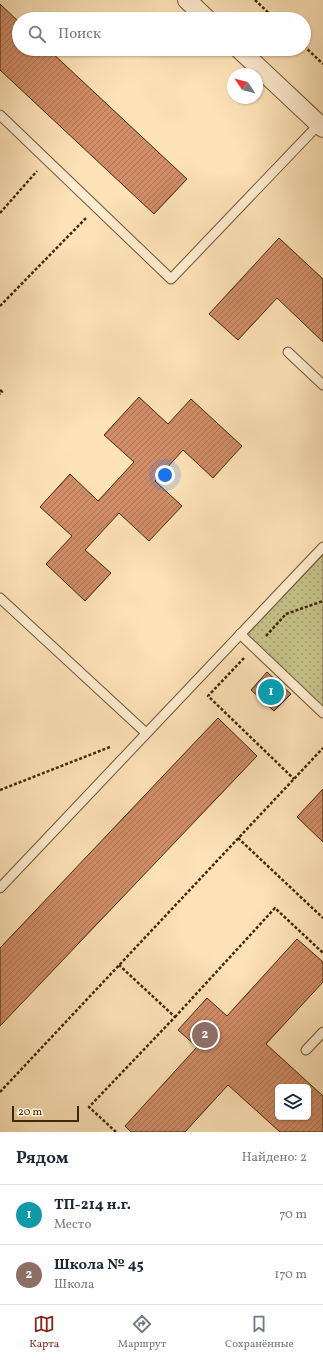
<!DOCTYPE html>
<html lang="ru">
<meta charset="utf-8">
<style>
body{margin:0;font-family:Vollkorn,serif;background:#f2f2f3;color:#1f2937}
.controls{position:absolute;right:12px;bottom:12px;display:grid;overflow:hidden;border-radius:6px;box-shadow:0 1px 3px #0004}
.controls button{width:36px;height:36px;display:grid;place-items:center;padding:0;border:0;border-bottom:1px solid #e0e1e3;background:#fff;color:#1f2937;font:20px sans-serif}
.compass{position:absolute;left:227px;top:68px;width:36px;height:36px;border-radius:50%;background:#fff;box-shadow:0 1px 3px #0004;rotate:305deg}
.scale{position:absolute;left:12px;bottom:10px;width:67px;box-sizing:border-box;padding-left:4px;border:2px solid #3f2805;border-top:0;font-size:11px;line-height:14px;white-space:nowrap;color:#3f2805;-webkit-text-stroke:3px #feecd0;paint-order:stroke}
.you{position:absolute;left:165px;top:475px;width:14px;height:14px;margin:-10px;border:3px solid #fff;border-radius:50%;background:#1a73e8;box-shadow:0 0 0 6px #1a73e833}
.badge{display:grid;place-items:center;width:26px;height:26px;border-radius:50%;background:#8f2418;color:#fff;font-size:13px;font-weight:700}
.pin{position:absolute;translate:-50% -50%;border:2px solid #fff;box-shadow:0 1px 4px #0006}
.list{margin:0;padding:0;list-style:none}
h2{display:flex;justify-content:space-between;align-items:center;height:52px;margin:0;padding:0 16px;font-size:17px}
h2 small{font-size:13px;font-weight:400;color:#747a83}
.list li{display:grid;grid-template-columns:26px 1fr auto;gap:12px;align-items:center;box-sizing:border-box;height:60px;padding:0 16px;border-top:1px solid #e0e1e3}
.list b{display:block;font-size:15px;white-space:nowrap}
.list p{margin:0;font-size:13px;white-space:nowrap;color:#747a83}
.list em{font-size:13px;font-style:normal;color:#747a83}
.icon{flex:none;width:22px;height:22px;fill:none;stroke:currentColor;stroke-width:2;stroke-linecap:round;stroke-linejoin:round}
.map{position:relative;flex:none;width:323px;height:1132px;overflow:hidden}
.search{position:absolute;background:#fff;box-shadow:0 1px 3px #0004;left:12px;right:12px;top:12px;height:44px;display:flex;align-items:center;gap:10px;box-sizing:border-box;padding:0 14px;border-radius:22px;color:#747a83;font-size:15px}
.sheet{height:172px;background:#fff}
nav{display:flex;justify-content:space-around;align-items:center;box-sizing:border-box;height:56px;border-top:1px solid #e0e1e3;background:#fff;font-size:11px;color:#747a83}
nav a{display:grid;justify-items:center;gap:2px}
nav .on{color:#8f2418}
.map>svg:first-child{display:block}
.grass{fill:url(#grass-dots);stroke:#827548}
.building{fill:url(#building-hatch);stroke:#3f2805;fill-rule:evenodd}
.lines{fill:none;stroke-linecap:round;stroke-linejoin:round}
.service-casing{stroke:#6e5632;stroke-width:11}
.minor-casing{stroke:#6e5632;stroke-width:20}
.path{stroke:#3f2805;stroke-width:2.5;stroke-dasharray:3 2;stroke-linecap:butt}
.service{stroke:#feecd0;stroke-width:9}
.minor{stroke:#feecd0;stroke-width:18}
</style>
<div class="map">
<svg width="323" height="1132" viewBox="0 0 323 1132">
<defs>
<pattern id="grass-dots" width="8" height="8" patternUnits="userSpaceOnUse"><rect width="8" height="8" fill="#c5c28a"/><path d="M2 2h.1M6 6h.1" fill="none" stroke="#a19e6f" stroke-width="1.8" stroke-linecap="round"/></pattern>
<pattern id="building-hatch" width="6" height="6" patternUnits="userSpaceOnUse"><rect width="6" height="6" fill="#d18d68"/><path d="M-1 1l2-2M0 6l6-6M5 7l2-2" fill="none" stroke="#ab7354"/></pattern>
</defs>
<rect width="100%" height="100%" fill="#fde2b7"/>
<filter id="stains"><feTurbulence type="fractalNoise" baseFrequency=".005" numOctaves="4"/><feColorMatrix values="0 0 0 0 .2 0 0 0 0 .09 0 0 0 0 .02 0 0 0 .5 -.17"/></filter>
<radialGradient id="worn" r=".72"><stop offset=".6" stop-color="#630" stop-opacity="0"/><stop offset="1" stop-color="#630" stop-opacity=".3"/></radialGradient>
<polygon class="grass" points="323,555 323,707 247,635"/>
<g class="building">
<polygon points="0,4 19,22 19,49 48,49 187,179 154,214 0,70"/>
<polygon points="279,238 323,279 323,342 277,298 238,340 209,314"/>
<polygon points="139,397 168,424 191,399 242,446 213,478 183,450 155,481 182,506 149,541 119,513 85,550 111,573 85,601 46,564 72,536 40,507 70,474 98,501 134,462 104,435"/>
<polygon points="267,672 291,694 274,711 251,690"/>
<polygon points="218,718 257,756 0,1026 0,948"/>
<polygon points="323,789 323,842 297,817"/>
<path d="M297 939 323 962V982L266 1044 323 1096V1132H280L228 1085 185 1132H131L125 1126 197 1047 178 1030 207 998 227 1016ZM278 1087H308V1117H278Z"/>
</g>
<g class="lines">
<defs>
<g id="service">
<polyline points="0,115 171,279 321,122"/>
<polyline points="288,352 323,385"/>
<polyline points="0,598 146,733"/>
<polyline points="240,634 323,713"/>
<polyline points="0,888 323,547"/>
<polyline points="306,1050 323,1032"/>
</g>
<g id="minor">
<polyline points="187,0 207,19"/>
<polyline points="239,49 323,128"/>
</g>
</defs>
<use href="#service" class="service-casing"/>
<use href="#minor" class="minor-casing"/>
<g class="path">
<polyline points="255,0 275,19"/>
<polyline points="304,46 323,64"/>
<polyline points="0,213 37,171"/>
<polyline points="0,306 86,218"/>
<polyline points="0,390 2,392 0,394"/>
<polyline points="286,614 323,601"/>
<polyline points="266,636 286,614"/>
<polyline points="244,658 208,696 294,779"/>
<polyline points="0,790 110,747"/>
<polyline points="238,838 323,918"/>
<polyline points="175,1017 275,908 323,953"/>
<polyline points="0,1092 323,748"/>
<polyline points="116,1132 89,1107 175,1017 119,965"/>
</g>
<use href="#service" class="service"/>
<use href="#minor" class="minor"/>
</g>
<rect width="100%" height="100%" filter="url(#stains)"/>
<rect width="100%" height="100%" fill="url(#worn)"/>
</svg>
<div class="controls">
<button><svg class="icon" aria-label="layers" viewBox="0 0 24 24"><path d="M12 4l9 5-9 5-9-5zM3 14l9 5 9-5"/></svg></button>
</div>
<svg class="compass" viewBox="-18 -18 36 36"><path d="M0-13l5 13h-10z" fill="#e53935"/><path d="M0 13l5-13h-10z" fill="#747a83"/></svg>
<div class="scale">20 m</div>
<div class="you"></div>
<div class="pin badge" style="left:271px;top:692px;background:#0f9aa8">1</div>
<div class="pin badge" style="left:205px;top:1035px;background:#8d6e63">2</div>
<div class="search"><svg class="icon" aria-label="search" viewBox="0 0 24 24"><circle cx="10" cy="10" r="6"/><path d="M15 15l6 6"/></svg>Поиск</div>
</div>
<section class="sheet">
<h2>Рядом<small>Найдено: 2</small></h2>
<ul class="list">
<li><span class="badge" style="background:#0f9aa8">1</span><div><b>ТП-214 н.г.</b><p>Место</p></div><em>70 m</em></li>
<li><span class="badge" style="background:#8d6e63">2</span><div><b>Школа № 45</b><p>Школа</p></div><em>170 m</em></li>
</ul>
</section>
<nav>
<a class="on"><svg class="icon" aria-label="map" viewBox="0 0 24 24"><path d="M3 6l6-2 6 2 6-2v14l-6 2-6-2-6 2zM9 4v14M15 6v14"/></svg>Карта</a>
<a><svg class="icon" aria-label="directions" viewBox="0 0 24 24"><path d="M12 3l9 9-9 9-9-9zM9 14v-3h6M13 9l2 2-2 2"/></svg>Маршрут</a>
<a><svg class="icon" aria-label="saved" viewBox="0 0 24 24"><path d="M7 4h10v16l-5-4-5 4z"/></svg>Сохранённые</a>
</nav>
